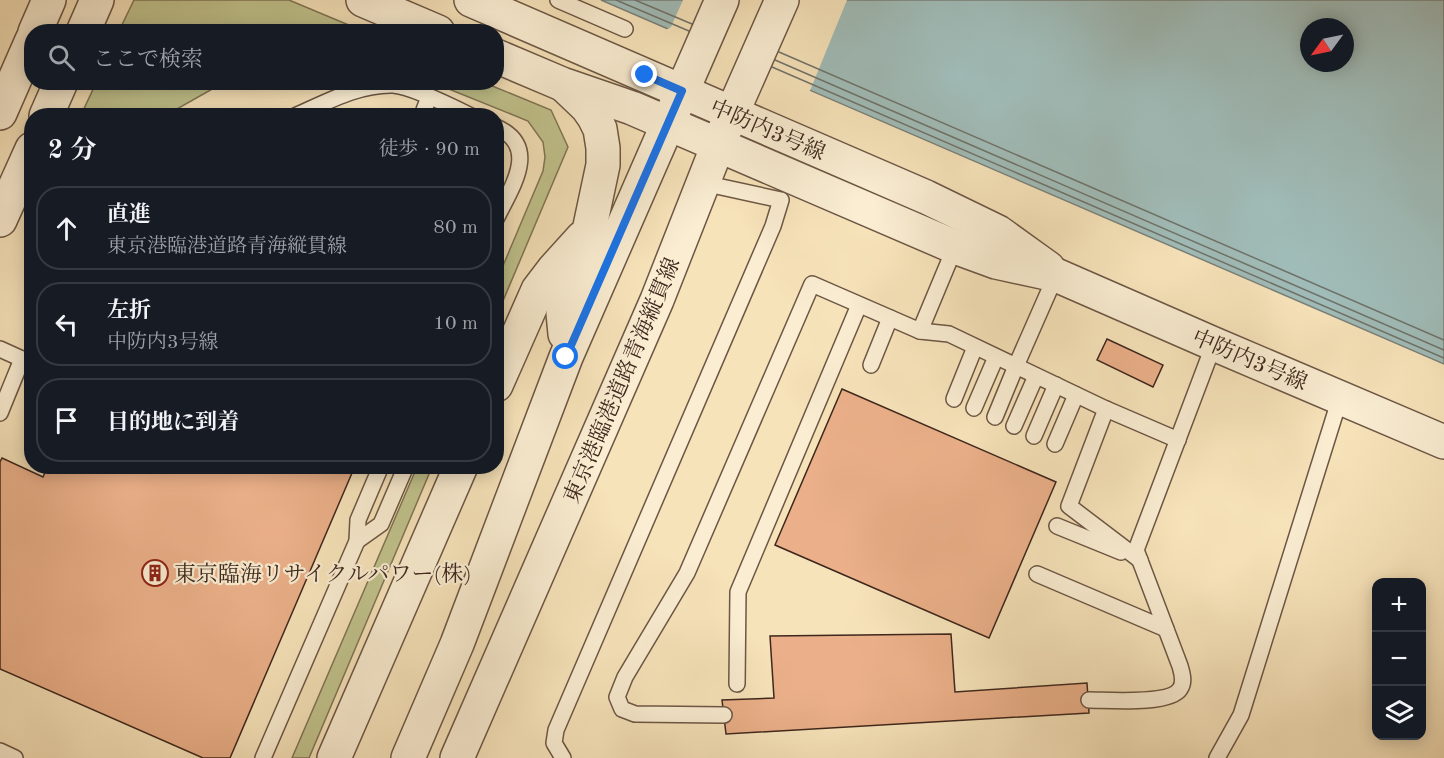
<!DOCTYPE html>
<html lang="ja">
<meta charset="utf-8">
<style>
body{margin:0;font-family:"Old Standard TT","Noto Serif JP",serif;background:#20242c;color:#f1f3f6}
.controls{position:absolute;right:18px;bottom:18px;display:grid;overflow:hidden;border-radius:12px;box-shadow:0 3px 15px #0003}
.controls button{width:54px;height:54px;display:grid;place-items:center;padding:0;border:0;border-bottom:2px solid #363941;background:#171b24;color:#f1f3f6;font:30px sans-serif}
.compass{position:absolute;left:1300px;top:18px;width:54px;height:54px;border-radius:50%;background:#171b24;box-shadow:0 3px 15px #0003;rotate:237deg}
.stop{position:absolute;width:18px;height:18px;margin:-14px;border:4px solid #1a73e8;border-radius:50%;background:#fff}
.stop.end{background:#1a73e8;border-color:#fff;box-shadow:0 2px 6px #0008}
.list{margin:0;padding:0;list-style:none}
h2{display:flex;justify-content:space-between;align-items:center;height:78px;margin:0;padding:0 24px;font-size:26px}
h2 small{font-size:20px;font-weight:400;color:#9ea1a6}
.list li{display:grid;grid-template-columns:39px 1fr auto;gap:18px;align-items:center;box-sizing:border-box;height:84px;margin:0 12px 12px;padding:0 12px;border:2px solid #363941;border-radius:24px}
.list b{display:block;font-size:22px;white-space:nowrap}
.list p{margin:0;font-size:20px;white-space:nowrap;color:#9ea1a6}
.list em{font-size:20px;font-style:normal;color:#9ea1a6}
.icon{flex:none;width:33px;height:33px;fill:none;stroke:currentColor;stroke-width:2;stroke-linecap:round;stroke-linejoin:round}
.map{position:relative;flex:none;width:1444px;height:758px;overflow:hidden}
.search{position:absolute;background:#171b24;box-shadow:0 3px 15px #0003;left:24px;top:24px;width:480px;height:66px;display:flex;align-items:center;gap:15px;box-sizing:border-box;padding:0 21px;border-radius:24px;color:#9ea1a6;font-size:22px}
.panel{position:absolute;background:#171b24;box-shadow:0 3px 15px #0003;left:24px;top:108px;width:480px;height:366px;border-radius:24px}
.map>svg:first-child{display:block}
.green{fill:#c1c38d;stroke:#807555;stroke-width:1.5}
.water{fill:#a0bcb8;stroke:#79807a;stroke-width:1.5;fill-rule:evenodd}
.pier{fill:#f7e3ba}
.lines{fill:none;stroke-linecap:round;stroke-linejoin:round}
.shore{stroke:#6f726a;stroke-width:1.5}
.building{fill:#ebb089;stroke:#3e271d;stroke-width:1.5}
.service-casing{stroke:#6c5644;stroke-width:18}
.tertiary-casing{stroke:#6c5644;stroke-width:36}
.service{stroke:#faedd2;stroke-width:15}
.tertiary{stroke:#faedd2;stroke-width:33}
.route{stroke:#1a73e8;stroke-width:8}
.labels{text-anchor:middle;stroke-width:4.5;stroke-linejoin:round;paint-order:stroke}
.street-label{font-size:22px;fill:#3e271d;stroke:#faedd2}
.poi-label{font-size:22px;fill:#3e271d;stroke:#faedd2;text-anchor:start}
</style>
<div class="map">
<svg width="1444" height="758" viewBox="0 0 1444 758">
<rect width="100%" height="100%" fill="#f7e3ba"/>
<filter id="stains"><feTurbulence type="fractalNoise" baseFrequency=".00333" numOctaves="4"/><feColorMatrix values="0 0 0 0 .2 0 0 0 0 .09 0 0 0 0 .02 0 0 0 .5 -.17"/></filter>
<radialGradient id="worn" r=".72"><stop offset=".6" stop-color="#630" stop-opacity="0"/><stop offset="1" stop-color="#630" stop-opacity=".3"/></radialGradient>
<g class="green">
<polygon points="134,0 289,0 363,31 119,31"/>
<polygon points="96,83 96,82 223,83 175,110 171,115 81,115"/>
<polygon points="434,83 485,83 551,110 568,147 497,315 497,280 543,171 545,157 543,142 528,121"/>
<polygon points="417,467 432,467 309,758 292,758"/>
</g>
<path class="water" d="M601 0H1444V364ZM1309 27H1345V63H1309Z"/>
<polygon class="pier" points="683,0 847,0 809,93 664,31 671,27"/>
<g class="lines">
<g class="shore">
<polyline points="616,0 689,31"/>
<polyline points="635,0 692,24"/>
<polyline points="779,52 1444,340"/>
<polyline points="775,60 1444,350"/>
<polyline points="772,67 1444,358"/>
</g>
</g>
<g class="building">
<polygon points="1107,339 1163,365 1153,387 1097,360"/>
<polygon points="842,389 1056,482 989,638 775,545"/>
<polygon points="2,458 43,477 47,468 50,469 51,466 355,466 230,758 203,758 0,669 0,462"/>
<polygon points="951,634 955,692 1087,683 1089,713 726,734 722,700 774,698 770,636"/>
</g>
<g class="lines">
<defs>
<g id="service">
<polyline points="558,0 625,29"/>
<path d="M295 116C325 103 358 84 393 85 411 86 453 107 471 116"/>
<polyline points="425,116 424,110 429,97"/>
<path d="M496 127C541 147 511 188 496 219"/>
<polyline points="920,331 949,334 1016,366 1056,275"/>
<polyline points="0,349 22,359"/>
<polyline points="871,365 890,318"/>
<polyline points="954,399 975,347"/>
<polyline points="974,408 996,357"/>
<polyline points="1106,409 1069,506 1140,560"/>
<polyline points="0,413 22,359 32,363"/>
<polyline points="995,417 1016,366 1106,409 1178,440"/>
<polyline points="1014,426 1036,376"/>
<polyline points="1034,436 1056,385"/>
<polyline points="1055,444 1076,395"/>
<polyline points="1057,526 1121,552"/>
<polyline points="357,541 381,524 406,466"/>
<polyline points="1037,574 1166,629"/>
<polyline points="737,684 738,592 859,305"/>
<path d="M1089 700C1108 700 1170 705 1180 689 1185 682 1182 673 1180 666L1136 550 1214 344"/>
<polyline points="724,715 635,714 622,709 617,697 625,677 687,573 812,284 920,331 955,247"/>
<polyline points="0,751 15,758"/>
<polyline points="263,758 357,541 358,520 381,466"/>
<polyline points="563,758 554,743 556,730 773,226 781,200 703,183"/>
<polyline points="1217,758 1241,715 1340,398"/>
</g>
<g id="tertiary">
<polyline points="363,0 438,32"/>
<polyline points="471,0 926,197 998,232 1048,268"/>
<polyline points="35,32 49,0"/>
<polyline points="83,32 97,0"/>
<polyline points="496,56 562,84 632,108 955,247 996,262 1056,275 1214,344 1444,442"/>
<polyline points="0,113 32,40"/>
<polyline points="46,116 61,82"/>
<polyline points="0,220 32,149"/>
<polyline points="565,334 563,313 589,231 603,165 603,148 600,129 594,117 587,107 565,86"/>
<polyline points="496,385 538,290 554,269 582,238"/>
<polyline points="334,758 461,466"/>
<polyline points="408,758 457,644 566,357 722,0"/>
<polyline points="457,758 657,300 718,145 782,0"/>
</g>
</defs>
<use href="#service" class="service-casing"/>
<use href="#tertiary" class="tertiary-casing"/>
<use href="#service" class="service"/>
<use href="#tertiary" class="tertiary"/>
</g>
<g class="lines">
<polyline class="route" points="566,357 682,91 645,75"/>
</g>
<defs>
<symbol id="building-ring" viewBox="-11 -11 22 22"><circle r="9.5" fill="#faedd2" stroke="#8f2418" stroke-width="1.5"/><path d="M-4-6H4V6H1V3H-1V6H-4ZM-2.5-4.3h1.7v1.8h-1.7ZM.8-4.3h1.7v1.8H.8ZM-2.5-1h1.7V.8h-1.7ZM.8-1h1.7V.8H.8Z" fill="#8f2418"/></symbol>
</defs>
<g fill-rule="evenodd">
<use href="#building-ring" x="140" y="558" width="30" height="30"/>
</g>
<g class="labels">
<g class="street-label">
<text transform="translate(768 129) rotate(23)" y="8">中防内3号線</text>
<text transform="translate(1250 359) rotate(23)" y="8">中防内3号線</text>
<text transform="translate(621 380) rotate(-67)" y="8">東京港臨港道路青海縦貫線</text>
</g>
<g class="poi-label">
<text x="174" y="581">東京臨海リサイクルパワー(株)</text>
</g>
</g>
<rect width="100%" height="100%" filter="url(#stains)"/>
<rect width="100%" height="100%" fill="url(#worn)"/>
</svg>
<div class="controls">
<button>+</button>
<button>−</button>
<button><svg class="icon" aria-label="layers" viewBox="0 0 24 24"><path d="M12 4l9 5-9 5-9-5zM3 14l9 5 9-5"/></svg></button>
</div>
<svg class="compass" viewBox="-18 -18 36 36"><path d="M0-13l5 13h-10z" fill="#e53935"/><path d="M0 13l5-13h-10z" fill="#9ea1a6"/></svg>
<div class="stop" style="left:566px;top:357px"></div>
<div class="stop end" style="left:645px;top:75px"></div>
<div class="search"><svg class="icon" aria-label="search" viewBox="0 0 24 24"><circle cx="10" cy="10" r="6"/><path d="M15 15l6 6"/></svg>ここで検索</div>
<section class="panel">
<h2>2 分<small>徒歩 · 90 m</small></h2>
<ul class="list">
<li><svg class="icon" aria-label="ahead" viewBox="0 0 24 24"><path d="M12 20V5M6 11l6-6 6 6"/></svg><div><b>直進</b><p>東京港臨港道路青海縦貫線</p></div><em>80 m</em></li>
<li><svg class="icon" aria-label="left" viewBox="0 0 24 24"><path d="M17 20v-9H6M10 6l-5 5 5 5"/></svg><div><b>左折</b><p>中防内3号線</p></div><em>10 m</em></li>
<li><svg class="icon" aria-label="arrive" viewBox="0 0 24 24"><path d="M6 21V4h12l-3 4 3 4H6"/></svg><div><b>目的地に到着</b></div></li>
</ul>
</section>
</div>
